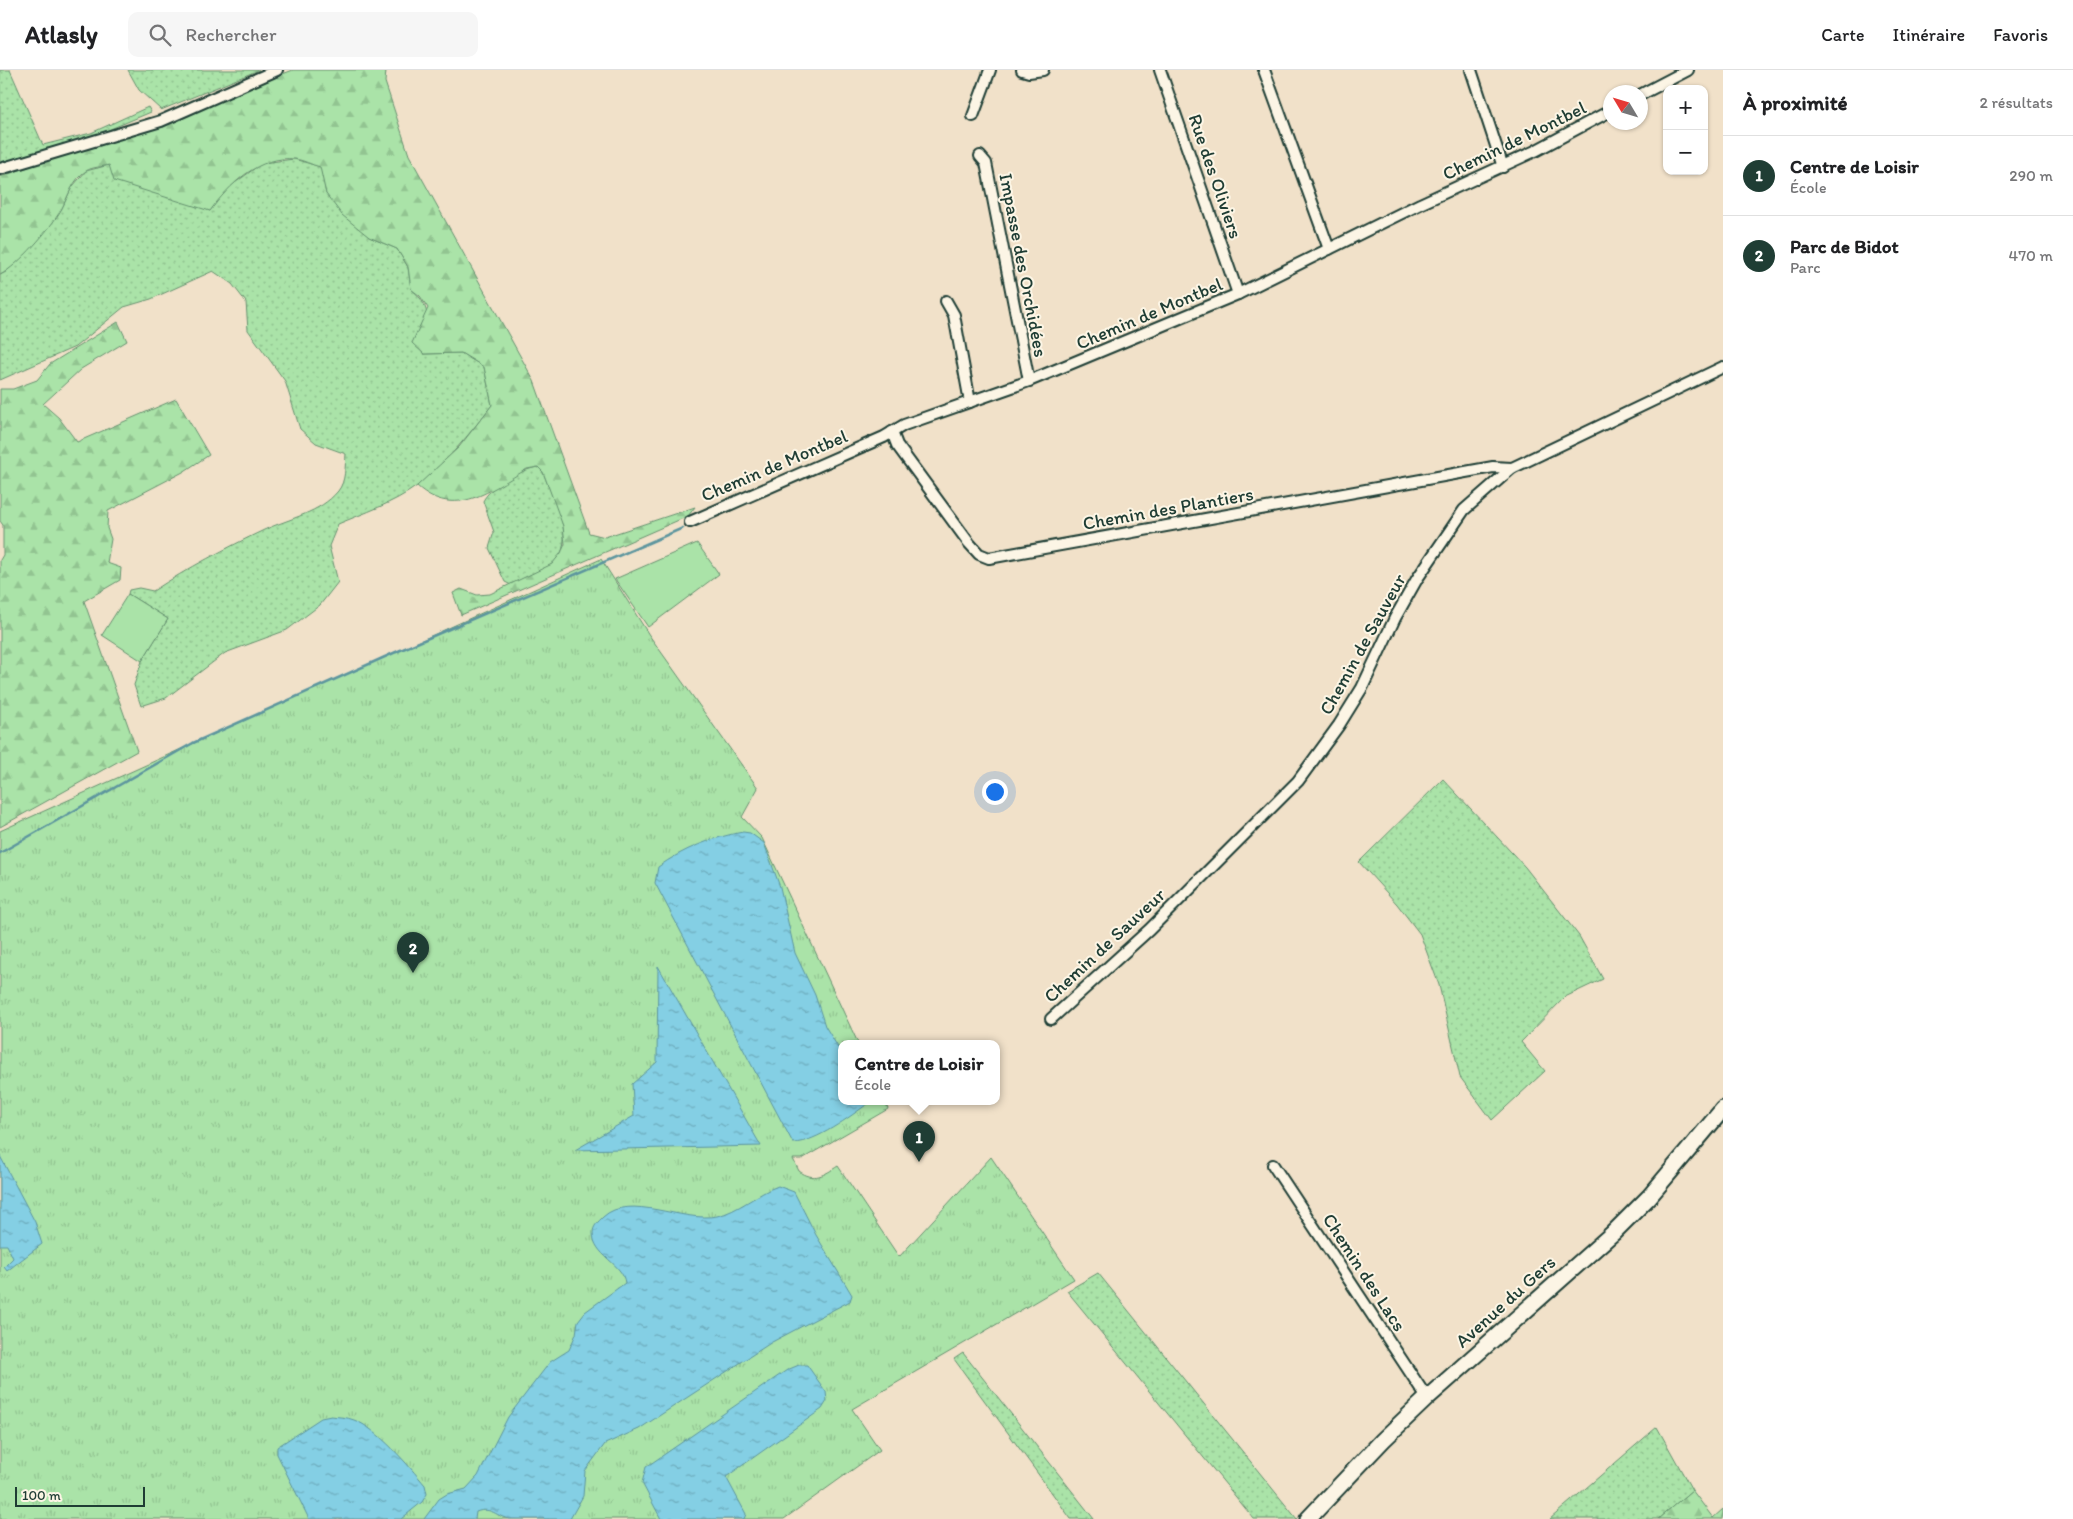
<!DOCTYPE html>
<html lang="fr">
<meta charset="utf-8">
<style>
body{margin:0;font-family:Itim,sans-serif;background:#f6f6f6;color:#202124}
.controls{position:absolute;right:15px;top:15px;display:grid;overflow:hidden;border-radius:10px;box-shadow:0 1px 4px #0004}
.controls button{width:45px;height:45px;display:grid;place-items:center;padding:0;border:0;border-bottom:1px solid #e0e0e0;background:#fff;color:#202124;font:25px sans-serif}
.compass{position:absolute;left:1603px;top:15px;width:45px;height:45px;border-radius:50%;background:#fff;box-shadow:0 1px 4px #0004;rotate:308deg}
.scale{position:absolute;left:15px;bottom:12px;width:130px;box-sizing:border-box;padding-left:5px;border:2px solid #1f3d34;border-top:0;font-size:14px;line-height:18px;white-space:nowrap;color:#1f3d34;-webkit-text-stroke:4px #fcf5e5;paint-order:stroke}
.you{position:absolute;left:994px;top:721px;width:18px;height:18px;margin:-12px;border:4px solid #fff;border-radius:50%;background:#1a73e8;box-shadow:0 0 0 8px #1a73e833}
.badge{display:grid;place-items:center;width:32px;height:32px;border-radius:50%;background:#1f3d34;color:#fff;font-size:16px;font-weight:700}
.pin{position:absolute;translate:-50% -41px;filter:drop-shadow(0 1px 2px #0008)}
.pin::after{content:'';position:absolute;top:26px;width:18px;height:15px;background:inherit;clip-path:polygon(0 0,100% 0,50% 100%)}
.popup{position:absolute;left:838px;top:970px;width:162px;height:65px;box-sizing:border-box;display:grid;place-content:center;border-radius:10px;background:#fff;filter:drop-shadow(0 1px 4px #0005);font-size:16px;white-space:nowrap;color:#757577}
.popup b{font-size:19px;color:#202124}
.popup::after{content:'';position:absolute;left:50%;top:100%;margin-left:-10px;border:10px solid transparent;border-top-color:#fff}
.list{margin:0;padding:0;list-style:none}
h2{display:flex;justify-content:space-between;align-items:center;height:65px;margin:0;padding:0 20px;font-size:21px}
h2 small{font-size:16px;font-weight:400;color:#757577}
.list li{display:grid;grid-template-columns:32px 1fr auto;gap:15px;align-items:center;box-sizing:border-box;height:80px;padding:0 20px;border-top:1px solid #e0e0e0}
.list b{display:block;font-size:19px;white-space:nowrap}
.list p{margin:0;font-size:16px;white-space:nowrap;color:#757577}
.list em{font-size:16px;font-style:normal;color:#757577}
.icon{flex:none;width:28px;height:28px;fill:none;stroke:currentColor;stroke-width:2;stroke-linecap:round;stroke-linejoin:round}
.map{position:relative;flex:none;width:1723px;height:1449px;overflow:hidden}
header{display:flex;align-items:center;gap:30px;box-sizing:border-box;height:70px;padding:0 25px;background:#fff;border-bottom:1px solid #e0e0e0}
header strong{font-size:24px}
nav{display:flex;gap:28px;margin-inline-start:auto;font-size:18px}
.search{width:350px;height:45px;background:#f6f6f6;display:flex;align-items:center;gap:12px;box-sizing:border-box;padding:0 18px;border-radius:10px;color:#757577;font-size:19px}
main{display:flex}
aside{flex:1;background:#fff}
.map>svg:first-child{display:block}
.grass{fill:url(#grass-dots);stroke:#64906e}
.forest{fill:url(#forest-firs);stroke:#64906e}
.park{fill:url(#park-tufts);stroke:#64906e}
.garden{fill:#aae3a8;stroke:#64906e}
.water{fill:url(#water-ripples);stroke:#5c959e}
.lines{fill:none;stroke-linecap:round;stroke-linejoin:round}
.stream{stroke:#5c959e;stroke-width:2.5}
.minor-casing{stroke:#1f3d34;stroke-width:14}
.secondary-casing{stroke:#1f3d34;stroke-width:19}
.minor{stroke:#fcf5e5;stroke-width:10}
.secondary{stroke:#fcf5e5;stroke-width:15}
.labels{text-anchor:middle;stroke-width:4;stroke-linejoin:round;paint-order:stroke}
.street-label{font-size:19px;fill:#1f3d34;stroke:#fcf5e5}
</style>
<header>
<strong>Atlasly</strong>
<div class="search"><svg class="icon" aria-label="search" viewBox="0 0 24 24"><circle cx="10" cy="10" r="6"/><path d="M15 15l6 6"/></svg>Rechercher</div>
<nav><a>Carte</a><a>Itinéraire</a><a>Favoris</a></nav>
</header>
<main>
<div class="map">
<svg width="1723" height="1449" viewBox="0 0 1723 1449">
<defs>
<pattern id="grass-dots" width="8" height="8" patternUnits="userSpaceOnUse" patternTransform="scale(1.25)"><rect width="8" height="8" fill="#aae3a8"/><path d="M2 2h.1M6 6h.1" fill="none" stroke="#92c491" stroke-width="1.8" stroke-linecap="round"/></pattern>
<pattern id="forest-firs" width="22" height="20" patternUnits="userSpaceOnUse" patternTransform="scale(1.25)"><rect width="22" height="20" fill="#aae3a8"/><path d="M5 1l3.5 6h-7zM16 11l3.5 6h-7z" fill="#92c491"/></pattern>
<pattern id="park-tufts" width="24" height="20" patternUnits="userSpaceOnUse" patternTransform="scale(1.25)"><rect width="24" height="20" fill="#aae3a8"/><path d="M3 7l-1-3M5 7V3M7 7l1-3M15 17l-1-3M17 17v-4M19 17l1-3" fill="none" stroke="#92c491"/></pattern>
<pattern id="water-ripples" width="26" height="14" patternUnits="userSpaceOnUse" patternTransform="scale(1.25)"><rect width="26" height="14" fill="#84cfe4"/><path d="M2 4q2-2 4 0t4 0M15 11q2-2 4 0t4 0" fill="none" stroke="#6ba9ba"/></pattern>
</defs>
<rect width="100%" height="100%" fill="#f1e1c9"/>
<filter id="ink" filterUnits="userSpaceOnUse"><feTurbulence type="fractalNoise" baseFrequency=".02" numOctaves="2"/><feDisplacementMap in="SourceGraphic" scale="10" xChannelSelector="R" yChannelSelector="G"/><feConvolveMatrix kernelMatrix="1 2 1 2 8 2 1 2 1" color-interpolation-filters="sRGB"/></filter>
<g filter="url(#ink)">
<g class="grass">
<polygon points="0,0 10,0 43,75 91,63 148,37 151,42 89,68 0,94"/>
<polygon points="128,0 259,0 161,40 139,20"/>
<path d="M294 89 321 97 326 124 369 167 397 179 408 197 411 219C435 238 426 256 424 284L461 283 484 297 492 335C470 363 446 394 417 416 394 433 364 443 338 454L329 476 338 512 320 535 287 560 225 583 166 628 141 636 134 615 142 591 168 549 128 524 129 520 139 518 153 521C188 498 226 478 264 460 290 448 320 443 338 421 346 411 345 396 346 384L316 373 300 359 285 311 248 260 246 232 232 214 213 201 151 229 124 237 75 277 0 310V205L6 202 61 140 72 117 86 101 109 95 210 141 224 121 262 93Z"/>
<path d="M538 397 543 402C552 428 580 472 552 494 541 503 523 509 511 515L505 512 489 478 494 462 483 431C491 415 520 400 538 397Z"/>
<polygon points="1443,709 1525,797 1579,866 1603,909 1565,927 1521,972 1545,1001 1492,1050 1460,1007 1439,915 1420,864 1397,834 1359,792"/>
<polygon points="1098,1203 1297,1449 1254,1449 1067,1221"/>
<polygon points="963,1283 1094,1449 1071,1449 954,1289"/>
<polygon points="1657,1357 1692,1420 1658,1449 1550,1449"/>
</g>
<g class="forest">
<path d="M293 0H386L385 12 409 85 534 311 589 463 605 467 695 437 688 446 461 545 453 523 461 519 477 525 490 524 552 494 561 483 565 474 563 456 543 402 538 397 527 399C491 420 455 450 417 416L459 377 492 335 484 297 461 283 424 284 412 273 428 238 420 226 411 219 408 197 397 179 369 167 342 145 326 124 320 97C312 95 303 90 295 89 259 85 229 115 210 141L114 111 109 95C102 97 92 97 86 101 73 109 68 127 61 140 50 159 19 195 0 205V107L182 43Z"/>
<polygon points="118,252 127,271 81,299 43,334 59,348 77,372 176,329 209,385 183,402 108,441 107,458 111,469 107,493 121,498 120,510 84,531 137,681 0,757 0,490 3,485 3,455 0,451 0,319 13,319 37,310 50,294"/>
<polygon points="1692,1420 1713,1448 1723,1439 1723,1449 1658,1449"/>
</g>
<path class="park" d="M601 489 649 565 758 718 742 747 762 768 858 973H842V1031H885L888 1039 802 1089H793L799 1101C814 1112 824 1105 838 1096L899 1187 991 1087 1074 1209 852 1339 880 1380 784 1449H0V761Z"/>
<g class="garden">
<polygon points="697,473 719,504 648,557 615,509"/>
<polygon points="128,524 168,549 142,591 102,565"/>
</g>
<g class="water">
<path d="M743 762 750 763 764 773 780 817 795 883 815 925 825 956 841 982 842 1031H869V1033C849 1047 817 1072 793 1073L655 813 658 797C683 779 713 767 743 762Z"/>
<polygon points="658,896 761,1076 575,1080 634,1046 632,1014 657,992"/>
<polygon points="0,1086 35,1152 42,1174 7,1201 4,1197 13,1188 7,1175 0,1175"/>
<path d="M778 1116 794 1122 816 1165 852 1225 850 1231 772 1272 639 1359 605 1374 585 1401 583 1426 570 1449C551 1449 528 1449 510 1449 496 1447 492 1436 476 1442L475 1449H424L439 1429 447 1424 466 1419 478 1406 508 1347 550 1292 569 1280 576 1264 578 1251 585 1242 625 1213C623 1193 593 1186 593 1163 593 1156 598 1152 603 1147 629 1122 683 1153 717 1146 737 1142 758 1123 778 1116Z"/>
<polygon points="799,1295 807,1295 826,1322 827,1331 822,1339 726,1407 746,1444 744,1449 661,1449 642,1413 646,1397 787,1300"/>
<path d="M331 1346C338 1347 347 1347 354 1350 377 1358 409 1396 425 1415L427 1424 422 1432 401 1449H309L277 1384V1377L321 1348Z"/>
</g>
<g class="lines">
<polyline class="stream" points="0,783 193,673 396,582 683,458"/>
<defs>
<g id="minor">
<polyline points="1022,0 1029,2 1043,0"/>
<polyline points="1160,0 1238,224"/>
<polyline points="1264,0 1329,179"/>
<polyline points="1471,0 1503,97"/>
<polyline points="1640,25 1688,0"/>
<polyline points="973,46 990,0"/>
<polyline points="980,86 986,93 1029,311"/>
<polyline points="0,99 161,51 277,0"/>
<polyline points="946,231 954,245 970,332"/>
<polyline points="892,362 897,375 969,473 979,484 989,488 1493,397 1512,398"/>
<polyline points="690,452 884,367 904,355 1029,311 1238,224 1420,134 1535,81 1610,41"/>
<polyline points="1051,949 1149,860 1298,711 1339,655 1362,618 1395,548 1417,509 1464,440 1512,398 1723,297"/>
<polyline points="1273,1095 1427,1328"/>
</g>
<polyline id="secondary" points="1308,1449 1383,1370 1427,1328 1613,1163 1649,1127 1723,1039"/>
</defs>
<use href="#minor" class="minor-casing"/>
<use href="#secondary" class="secondary-casing"/>
<use href="#minor" class="minor"/>
<use href="#secondary" class="secondary"/>
</g>
</g>
<g class="labels">
<g class="street-label">
<text transform="translate(1514 70) rotate(-26)" y="7">Chemin de Montbel</text>
<text transform="translate(1216 106) rotate(71)" y="7">Rue des Oliviers</text>
<text transform="translate(1024 195) rotate(79)" y="7">Impasse des Orchidées</text>
<text transform="translate(1149 243) rotate(-23)" y="7">Chemin de Montbel</text>
<text transform="translate(774 395) rotate(-23)" y="7">Chemin de Montbel</text>
<text transform="translate(1168 438) rotate(-10)" y="7">Chemin des Plantiers</text>
<text transform="translate(1362 574) rotate(-61)" y="7">Chemin de Sauveur</text>
<text transform="translate(1104 875) rotate(-43)" y="7">Chemin de Sauveur</text>
<text transform="translate(1365 1202) rotate(57)" y="7">Chemin des Lacs</text>
<text transform="translate(1505 1231) rotate(-42)" y="7">Avenue du Gers</text>
</g>
</g>
</svg>
<div class="controls">
<button>+</button>
<button>−</button>
</div>
<svg class="compass" viewBox="-18 -18 36 36"><path d="M0-13l5 13h-10z" fill="#e53935"/><path d="M0 13l5-13h-10z" fill="#757577"/></svg>
<div class="scale">100 m</div>
<div class="you"></div>
<div class="pin badge" style="left:919px;top:1092px">1</div>
<div class="popup"><b>Centre de Loisir</b>École</div>
<div class="pin badge" style="left:413px;top:903px">2</div>
</div>
<aside>
<h2>À proximité<small>2 résultats</small></h2>
<ul class="list">
<li><span class="badge">1</span><div><b>Centre de Loisir</b><p>École</p></div><em>290 m</em></li>
<li><span class="badge">2</span><div><b>Parc de Bidot</b><p>Parc</p></div><em>470 m</em></li>
</ul>
</aside>
</main>
